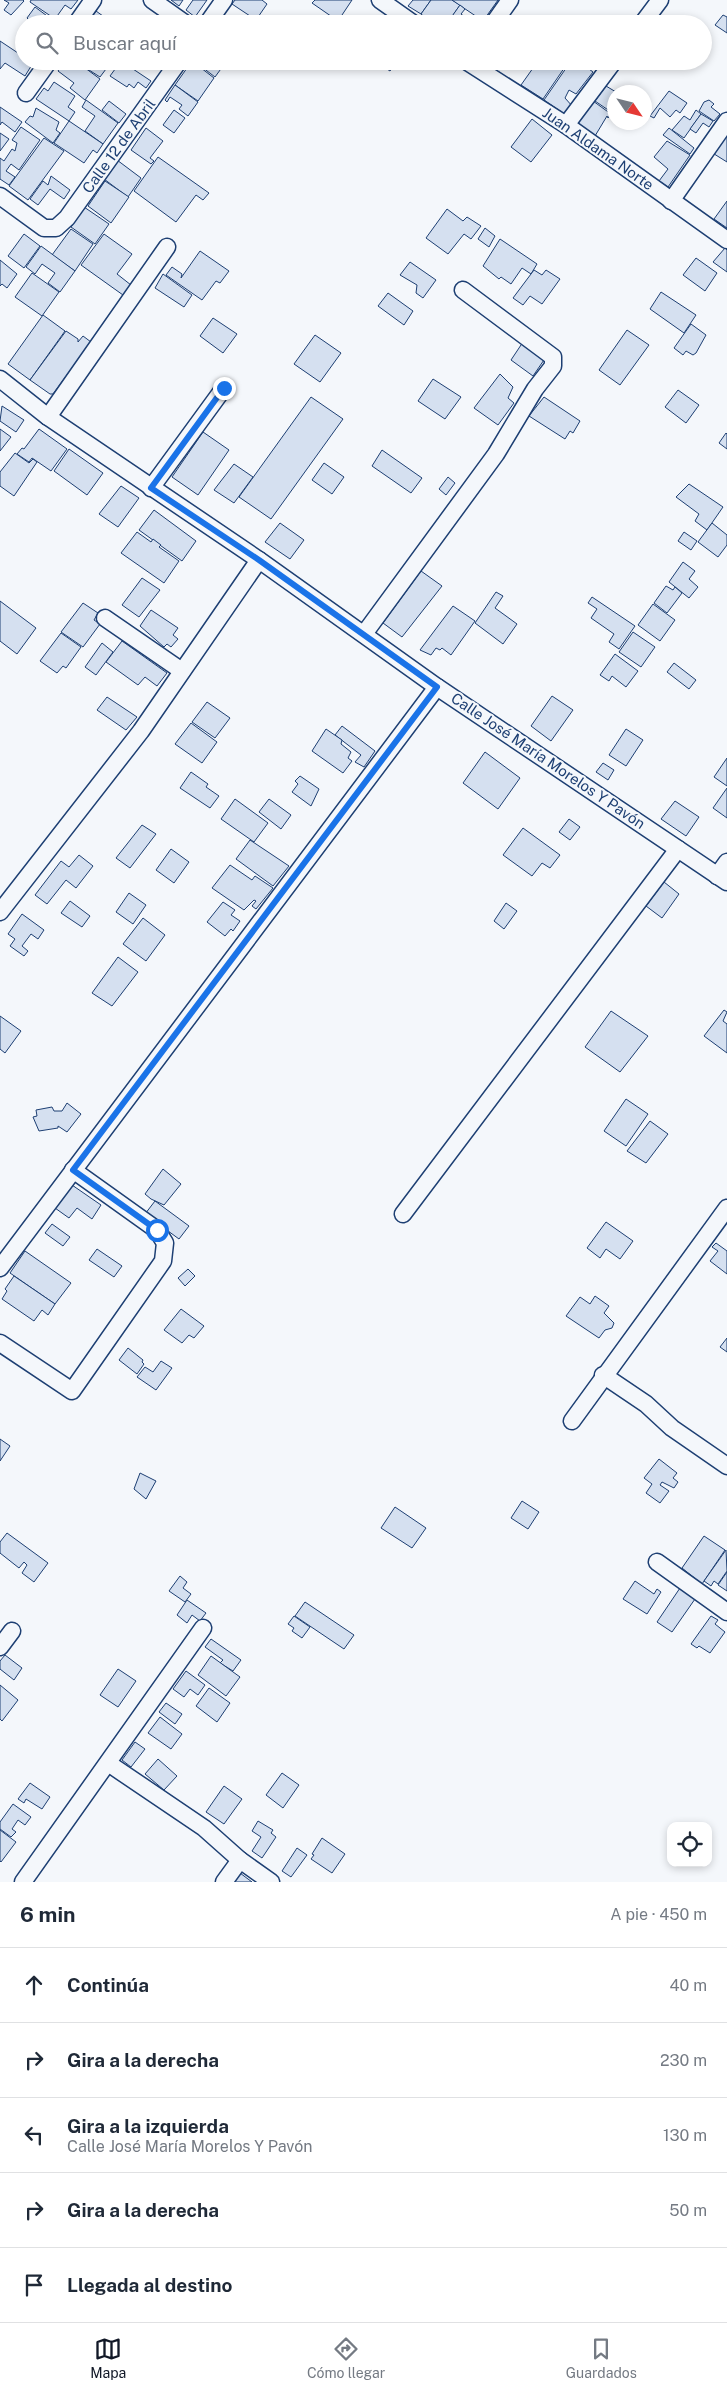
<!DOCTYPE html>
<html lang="es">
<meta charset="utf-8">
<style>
body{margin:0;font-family:"Public Sans",sans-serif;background:#f2f2f3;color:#1f2937}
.controls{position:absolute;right:15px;bottom:15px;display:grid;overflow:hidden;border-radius:10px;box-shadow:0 2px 8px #0003}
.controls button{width:45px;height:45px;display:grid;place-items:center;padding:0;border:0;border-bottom:1px solid #e0e1e3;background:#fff;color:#1f2937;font:25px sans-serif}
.compass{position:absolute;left:607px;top:85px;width:45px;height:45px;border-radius:50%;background:#fff;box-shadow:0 2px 8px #0003;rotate:125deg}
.stop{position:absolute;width:15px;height:15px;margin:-11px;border:4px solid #1a73e8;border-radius:50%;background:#fff}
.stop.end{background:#1a73e8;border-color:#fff;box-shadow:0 1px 5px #0008}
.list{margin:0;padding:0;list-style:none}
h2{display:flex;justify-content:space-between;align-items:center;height:65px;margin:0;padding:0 20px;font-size:21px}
h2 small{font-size:16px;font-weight:400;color:#747a83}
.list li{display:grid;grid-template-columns:32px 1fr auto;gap:15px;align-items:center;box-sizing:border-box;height:75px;padding:0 20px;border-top:1px solid #e0e1e3}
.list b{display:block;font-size:19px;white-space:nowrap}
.list p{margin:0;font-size:16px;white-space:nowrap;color:#747a83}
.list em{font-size:16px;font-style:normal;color:#747a83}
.icon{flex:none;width:28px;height:28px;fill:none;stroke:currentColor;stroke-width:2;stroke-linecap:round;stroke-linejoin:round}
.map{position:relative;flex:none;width:727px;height:1882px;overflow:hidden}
.search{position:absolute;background:#fff;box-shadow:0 2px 8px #0003;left:15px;right:15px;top:15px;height:55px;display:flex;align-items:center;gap:12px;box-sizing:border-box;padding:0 18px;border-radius:28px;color:#747a83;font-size:19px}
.sheet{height:440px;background:#fff}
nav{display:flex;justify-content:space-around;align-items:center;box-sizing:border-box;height:70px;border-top:1px solid #e0e1e3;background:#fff;font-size:14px;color:#747a83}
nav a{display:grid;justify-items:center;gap:2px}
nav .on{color:#111827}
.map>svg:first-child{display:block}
.building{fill:#d5e0f0;stroke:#1d3f73}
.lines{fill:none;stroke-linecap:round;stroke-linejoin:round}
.minor-casing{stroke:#1d3f73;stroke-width:19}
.minor{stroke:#f4f7fb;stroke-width:16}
.route{stroke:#1a73e8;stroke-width:6}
.labels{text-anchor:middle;stroke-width:4;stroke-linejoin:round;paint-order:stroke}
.street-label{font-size:15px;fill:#1d3f73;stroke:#f4f7fb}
</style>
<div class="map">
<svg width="727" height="1882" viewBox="0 0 727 1882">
<rect width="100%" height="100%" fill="#f4f7fb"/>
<g class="building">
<polygon points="4,0 23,0 24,1 11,15 4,10 9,3"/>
<polygon points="31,0 78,0 71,9 65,5 55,19 30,2"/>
<polygon points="171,0 183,0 179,6"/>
<polygon points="193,0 207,0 195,17 186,10"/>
<polygon points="235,0 262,0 267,4 256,20 232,4"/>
<polygon points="315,0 352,0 338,21 312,3"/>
<polygon points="413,0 431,0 421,14 408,6"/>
<polygon points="431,0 452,0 460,5 447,24 433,24 421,14"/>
<polygon points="452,0 498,0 483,21"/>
<polygon points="460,5 465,9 461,14 474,24 456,24 450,19"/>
<polygon points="35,7 58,24 33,24 27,18"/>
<polygon points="96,11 114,24 87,24"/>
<polygon points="723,15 727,17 727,33 715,25"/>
<polygon points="0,41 24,57 24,61 33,63 25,76 5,63 0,69"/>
<polygon points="65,61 78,69 81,65 100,79 85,100 70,88 74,83 58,71"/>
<polygon points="95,61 112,61 100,77 89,70"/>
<polygon points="121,61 151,81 146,88 138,82 134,88 129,84 127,87 110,76"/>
<polygon points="192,61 214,78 198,101 175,85"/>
<polygon points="194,61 218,61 223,66 215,77"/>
<polygon points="375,61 397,61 390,71"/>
<polygon points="488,61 507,61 500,70"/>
<polygon points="538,61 569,61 543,99 521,85"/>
<polygon points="571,61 583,61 581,63 593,72 576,94 569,90 565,98 573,107 566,115 544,100"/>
<polygon points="583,61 604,61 598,71"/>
<polygon points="54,82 75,96 68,107 75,112 69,121 36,99 44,88 48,91"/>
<polygon points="175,85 198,102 188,116 179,109 182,105 170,97 167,102 165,100"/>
<polygon points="606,86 616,92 614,114 595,101"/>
<polygon points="669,91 687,103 680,113 676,110 670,117 660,108 654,118 650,116"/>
<polygon points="86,100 118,123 103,144 85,131 95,116 82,107"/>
<polygon points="709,100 714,104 711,107 720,114 714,121 699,111 704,102"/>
<polygon points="109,101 126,114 119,123 102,110"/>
<polygon points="593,101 611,114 608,118 607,116 595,136 577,123"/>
<polygon points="0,107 22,122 15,132 2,122 0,125"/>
<polygon points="36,108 59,122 56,130 60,133 53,143 25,122 30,116 33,117"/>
<polygon points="174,110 185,118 174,133 163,125"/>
<polygon points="696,110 701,114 684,138 672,130 684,116 690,120"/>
<polygon points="701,114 713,121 709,127 703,123 696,133 690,129"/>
<polygon points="532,119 552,135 531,162 511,147"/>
<polygon points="69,121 103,144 97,153 93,150 84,163 54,143"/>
<polygon points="21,127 40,140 19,170 11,164 6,171 15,177 9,185 0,179 0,158 4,161 12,149 15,151 17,143 12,140"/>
<polygon points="146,128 163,141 150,158 154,161 151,164 131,150"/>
<polygon points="669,128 694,148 690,154 663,135"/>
<polygon points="727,132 727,162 711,152"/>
<polygon points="0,133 9,139 0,151"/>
<polygon points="44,138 64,151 28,200 9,186"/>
<polygon points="667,141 690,155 668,187 659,181 668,169 654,157"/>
<polygon points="158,157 209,193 203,200 196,195 176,222 134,191"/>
<polygon points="117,160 141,178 128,197 104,179"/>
<polygon points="51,176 70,190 64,199 50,189 38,205 30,199 43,181 48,185"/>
<polygon points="105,181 129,197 111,223 88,206"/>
<polygon points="727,201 727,228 714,219"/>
<polygon points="84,207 109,224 95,244 71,227"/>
<polygon points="447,209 463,221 467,217 481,226 471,239 464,234 448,254 426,238"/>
<polygon points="485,228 495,236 489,247 478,239"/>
<polygon points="71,229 93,244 75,271 52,255"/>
<polygon points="24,234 40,246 24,268 8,256"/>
<polygon points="104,234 132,254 117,274 131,285 123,295 81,265"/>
<polygon points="500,239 537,264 531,274 522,268 511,284 501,277 499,279 483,266"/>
<polygon points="41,246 75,271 60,292 48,283 55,273 42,264 35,274 26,267"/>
<polygon points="725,248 727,250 727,272 713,262"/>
<polygon points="200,251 229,271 220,283 216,281 202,300 166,275 172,267 182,274 181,278"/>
<polygon points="696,258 717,273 705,291 683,275"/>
<polygon points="0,260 17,274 7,288 2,284 0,286"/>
<polygon points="410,262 436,280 423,298 416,293 417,285 400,275"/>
<polygon points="534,270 542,275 546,270 560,279 542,304 530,296 523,305 513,298"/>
<polygon points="32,273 59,292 42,316 15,297"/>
<polygon points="163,274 192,295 184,307 155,288"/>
<polygon points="661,292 696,315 684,333 650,309"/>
<polygon points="388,293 413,311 404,325 378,306"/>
<polygon points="43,315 65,331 30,380 8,364"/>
<polygon points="213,318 237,334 223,353 200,336"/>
<polygon points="691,324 706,335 696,353 693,355 686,351 683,355 674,348"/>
<polygon points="627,330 649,345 620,385 599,370"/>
<polygon points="66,331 78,339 78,342 83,336 91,342 53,394 50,394 30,380"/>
<polygon points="315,335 341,353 320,382 294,364"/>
<polygon points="523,342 546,357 533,376 511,360"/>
<polygon points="500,374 513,387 508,398 514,403 498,425 474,408"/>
<polygon points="433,379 461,397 445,419 418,401"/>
<polygon points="678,390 699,405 686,423 665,407"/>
<polygon points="311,397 343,419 271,519 239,497"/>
<polygon points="544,397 580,421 573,433 570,431 565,439 529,416"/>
<polygon points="2,406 24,420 16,432 0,421"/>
<polygon points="0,429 11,437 0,451"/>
<polygon points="39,429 67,449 51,471 32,458 29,462 17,454 22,448 24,449"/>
<polygon points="203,432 229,450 198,495 172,477"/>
<polygon points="726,433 727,434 727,449 719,443"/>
<polygon points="69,449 103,473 87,495 54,471"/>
<polygon points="382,450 422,478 411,493 372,466"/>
<polygon points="15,453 29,463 33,459 37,462 14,496 0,486 0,472"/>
<polygon points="324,463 344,477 332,494 312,480"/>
<polygon points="234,464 253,477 234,503 214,490"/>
<polygon points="448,477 455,483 446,495 439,489"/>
<polygon points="689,484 723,507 707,530 695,521 699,514 676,497"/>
<polygon points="121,486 139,498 118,527 99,514"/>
<polygon points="154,510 196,541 182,561 139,530"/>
<polygon points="280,523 304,540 290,559 265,542"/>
<polygon points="712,523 727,535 727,545 718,557 698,542"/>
<polygon points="137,532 151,542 153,539 161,545 159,547 179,561 164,583 121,553"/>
<polygon points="684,532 697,541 691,550 678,541"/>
<polygon points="683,562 695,571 689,579 698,587 689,598 669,582"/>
<polygon points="421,571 442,586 402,637 383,623"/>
<polygon points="142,578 160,590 139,617 122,605"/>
<polygon points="666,586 673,590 675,587 682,593 667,613 654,603"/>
<polygon points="496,592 503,596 495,608 517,624 503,644 475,623"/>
<polygon points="592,597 635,626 619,649 609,642 614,634 591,618 597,609 588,603"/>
<polygon points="0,601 36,628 17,654 0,641"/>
<polygon points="83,603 98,613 94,620 100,624 83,647 61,632"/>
<polygon points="653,604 675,620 660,641 638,625"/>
<polygon points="453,606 475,621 451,655 442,648 440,650 436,648 431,655 420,650"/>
<polygon points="151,610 178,628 173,635 178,639 171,647 167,644 164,647 140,626"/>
<polygon points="633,632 655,647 641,667 619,652"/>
<polygon points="61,633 81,647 66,668 63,666 57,673 40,661"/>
<polygon points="122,641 167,673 157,686 145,677 138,685 106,662"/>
<polygon points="102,643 113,652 96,675 85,667"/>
<polygon points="615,654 638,671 626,687 612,676 609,681 600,675"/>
<polygon points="674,663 696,680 689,689 667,672"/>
<polygon points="552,696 573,710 551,741 531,726"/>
<polygon points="107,697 137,717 126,730 97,710"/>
<polygon points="207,702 230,718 215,738 192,722"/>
<polygon points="191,723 217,742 202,763 175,744"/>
<polygon points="342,726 375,751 364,767 355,762 361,755 335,735"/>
<polygon points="326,729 342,740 341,744 351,752 348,758 352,761 343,773 312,751"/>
<polygon points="626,729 643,740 626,766 609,755"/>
<polygon points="485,752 520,778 498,809 463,783"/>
<polygon points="727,758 727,786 714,777"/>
<polygon points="603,763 614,770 608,780 596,772"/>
<polygon points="191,772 208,784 206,787 219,796 210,808 180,788"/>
<polygon points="300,776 319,789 311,806 292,792 298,784 295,781"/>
<polygon points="727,788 727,818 713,808"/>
<polygon points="235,799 268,823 254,842 221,819"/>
<polygon points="269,799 291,815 281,829 259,812"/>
<polygon points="675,801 699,817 686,836 661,819"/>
<polygon points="569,819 580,827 570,840 559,832"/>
<polygon points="142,825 156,834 130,868 116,858"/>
<polygon points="523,828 560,855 550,868 542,863 532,876 503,855"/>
<polygon points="250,840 289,866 273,886 236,859"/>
<polygon points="171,849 189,862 174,883 156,870"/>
<polygon points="79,855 93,866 76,888 66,880 47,904 35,895 61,861 69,867"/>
<polygon points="230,865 252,880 255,876 273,888 256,909 252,906 256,901 254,900 244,910 212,888"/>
<polygon points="664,882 679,894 662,918 646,906"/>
<polygon points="129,893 146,905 133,924 116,912"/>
<polygon points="70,901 90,916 82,927 61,913"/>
<polygon points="223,902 235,910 231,915 240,921 233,931 231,929 225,936 207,922"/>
<polygon points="506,903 517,911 504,929 494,921"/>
<polygon points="22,914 44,930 38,939 31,934 22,946 28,951 24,956 10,946 15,939 8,934"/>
<polygon points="143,918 165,935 146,961 123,944"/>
<polygon points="118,957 138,972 112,1006 92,993"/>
<polygon points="724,1010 727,1012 723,1021 727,1024 727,1053 704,1036"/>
<polygon points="611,1011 648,1036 620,1072 585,1047"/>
<polygon points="0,1016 21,1031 5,1053 0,1049"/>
<polygon points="626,1099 648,1114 626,1146 604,1131"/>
<polygon points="67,1103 81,1114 67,1132 58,1126 58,1128 39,1131 33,1117 37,1116 36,1110 52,1107 54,1111 62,1111"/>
<polygon points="650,1121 668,1134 646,1163 627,1151"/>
<polygon points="163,1169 181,1184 164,1205 151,1199 145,1194"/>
<polygon points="72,1185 101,1205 92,1219 77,1208 69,1218 55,1208"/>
<polygon points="155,1201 189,1226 179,1239 145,1214"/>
<polygon points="606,1222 633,1241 620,1259 606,1249 600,1258 587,1248"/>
<polygon points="52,1224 70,1237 63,1246 45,1233"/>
<polygon points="716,1243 727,1251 727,1274 710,1261 718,1251 712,1247"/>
<polygon points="97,1249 122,1266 114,1277 89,1260"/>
<polygon points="25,1251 71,1283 55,1304 10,1273"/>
<polygon points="188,1269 195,1276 185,1286 178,1278"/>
<polygon points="14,1276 55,1304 48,1315 42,1310 34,1321 2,1299 7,1291 5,1289"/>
<polygon points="595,1296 609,1306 604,1313 614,1323 612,1328 605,1330 599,1338 566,1316 580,1297 590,1304"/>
<polygon points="181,1309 204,1326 194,1338 189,1335 182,1343 164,1330"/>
<polygon points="727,1338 727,1352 720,1347"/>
<polygon points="128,1348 143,1360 142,1362 144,1364 137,1374 119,1360"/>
<polygon points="161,1361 172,1368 156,1390 137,1377 145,1367 153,1372"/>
<polygon points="0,1439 10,1446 0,1461"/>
<polygon points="659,1459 677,1473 673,1478 678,1482 674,1488 662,1482 660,1485 669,1491 660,1503 646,1493 652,1484 644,1478"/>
<polygon points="140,1473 156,1481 146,1499 134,1489"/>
<polygon points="522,1501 539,1512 528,1529 511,1518"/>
<polygon points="395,1507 426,1528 412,1548 381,1528"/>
<polygon points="7,1533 48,1563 34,1582 22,1573 27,1565 24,1562 19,1568 0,1553 0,1542"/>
<polygon points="704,1536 725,1550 702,1584 682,1568"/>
<polygon points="726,1550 727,1571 718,1584 714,1581 711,1586 704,1581"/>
<polygon points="727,1572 727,1591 718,1585"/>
<polygon points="180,1576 187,1582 183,1588 191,1594 185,1602 169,1591"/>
<polygon points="635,1581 654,1594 657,1589 661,1592 647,1614 623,1599"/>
<polygon points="680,1588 695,1599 672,1632 657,1622"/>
<polygon points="187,1600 206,1613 200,1621 192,1615 187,1623 177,1615"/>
<polygon points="305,1602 354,1635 344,1649 295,1616"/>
<polygon points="294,1616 310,1627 302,1638 292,1631 294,1628 288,1624"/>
<polygon points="711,1616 718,1620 715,1624 725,1632 710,1653 699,1646 697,1648 691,1644"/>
<polygon points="211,1639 241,1660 233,1671 220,1663 223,1660 205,1647"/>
<polygon points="5,1655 22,1668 14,1680 0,1669 0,1661"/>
<polygon points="211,1656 240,1677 226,1696 198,1675"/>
<polygon points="118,1669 136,1681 118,1707 100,1695"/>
<polygon points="186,1671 205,1685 198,1695 190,1689 184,1697 173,1689"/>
<polygon points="0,1685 18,1700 2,1721 0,1719"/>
<polygon points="209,1688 230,1703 217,1722 196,1706"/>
<polygon points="166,1703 182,1714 175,1724 159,1712"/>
<polygon points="160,1717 182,1734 171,1749 148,1733"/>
<polygon points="135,1742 145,1749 131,1767 122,1760"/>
<polygon points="158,1759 177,1776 164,1790 145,1774"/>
<polygon points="282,1773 299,1785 283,1808 266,1795"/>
<polygon points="30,1783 50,1797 42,1809 26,1799 24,1803 18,1799"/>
<polygon points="224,1786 242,1799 224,1824 206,1812"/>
<polygon points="13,1804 31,1817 25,1825 18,1820 12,1829 16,1832 11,1837 0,1829 0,1822"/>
<polygon points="258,1821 273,1830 271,1833 276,1837 262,1858 252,1851 261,1837 252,1831"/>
<polygon points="0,1830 16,1842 1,1862 0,1861"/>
<polygon points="322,1838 345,1854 332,1873 311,1859 314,1855 312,1854"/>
<polygon points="297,1848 307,1855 291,1877 282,1871"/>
<polygon points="240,1873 252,1882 233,1882"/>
</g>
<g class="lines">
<defs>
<g id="minor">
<polyline points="152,0 186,24"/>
<polyline points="380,0 414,24"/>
<polyline points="76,24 93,0"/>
<polyline points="207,24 224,0"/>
<polyline points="493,24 510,0"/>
<polyline points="642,24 660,0"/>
<polyline points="466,61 566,125 727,240"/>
<polyline points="26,93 49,61"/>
<polyline points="566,125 614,61"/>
<polyline points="0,196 44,228 56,228 67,218 179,61"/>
<polyline points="671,201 727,121"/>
<polyline points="0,379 48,417 259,560 437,687 727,882"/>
<polyline points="48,417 167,247"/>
<polyline points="151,488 224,388"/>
<polyline points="105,618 182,671"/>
<polyline points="364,634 496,454 535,389 553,366 553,357 463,290"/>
<polyline points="717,876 727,862"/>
<polyline points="0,912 141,731 259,560"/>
<polyline points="403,1214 678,849"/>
<polyline points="0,1268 437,687"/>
<polyline points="0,1343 72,1391 163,1261 165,1243 157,1230 73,1170"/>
<polyline points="603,1375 646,1404 672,1428 727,1466"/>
<polyline points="572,1421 727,1208"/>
<polyline points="657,1562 727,1612"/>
<polyline points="0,1647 12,1631"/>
<polyline points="108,1763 204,1828 240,1860"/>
<polyline points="23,1882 203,1628"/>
<polyline points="224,1882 240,1860 271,1882"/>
</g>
</defs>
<use href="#minor" class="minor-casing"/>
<use href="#minor" class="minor"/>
</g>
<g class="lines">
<polyline class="route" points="157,1230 73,1170 437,687 259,560 151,488 224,388"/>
</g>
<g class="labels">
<g class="street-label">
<text transform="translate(119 146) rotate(-54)" y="5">Calle 12 de Abril</text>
<text transform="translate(598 149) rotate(35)" y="5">Juan Aldama Norte</text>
<text transform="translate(548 761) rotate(34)" y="5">Calle José María Morelos Y Pavón</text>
</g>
</g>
</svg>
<div class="controls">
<button><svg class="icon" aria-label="locate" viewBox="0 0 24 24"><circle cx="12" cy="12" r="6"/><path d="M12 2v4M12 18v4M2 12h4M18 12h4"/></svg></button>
</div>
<svg class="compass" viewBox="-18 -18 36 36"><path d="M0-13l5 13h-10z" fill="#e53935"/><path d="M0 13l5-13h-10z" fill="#747a83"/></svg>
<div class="stop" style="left:157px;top:1230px"></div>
<div class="stop end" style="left:224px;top:388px"></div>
<div class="search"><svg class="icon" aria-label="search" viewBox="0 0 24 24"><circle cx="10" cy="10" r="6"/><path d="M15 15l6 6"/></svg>Buscar aquí</div>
</div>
<section class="sheet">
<h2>6 min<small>A pie · 450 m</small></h2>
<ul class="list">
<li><svg class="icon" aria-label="ahead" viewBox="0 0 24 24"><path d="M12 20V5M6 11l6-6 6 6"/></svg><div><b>Continúa</b></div><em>40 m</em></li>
<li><svg class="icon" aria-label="right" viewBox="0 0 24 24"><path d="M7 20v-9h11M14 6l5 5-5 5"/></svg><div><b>Gira a la derecha</b></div><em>230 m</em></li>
<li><svg class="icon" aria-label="left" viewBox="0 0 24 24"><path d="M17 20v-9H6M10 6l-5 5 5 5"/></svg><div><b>Gira a la izquierda</b><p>Calle José María Morelos Y Pavón</p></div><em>130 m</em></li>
<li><svg class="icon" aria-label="right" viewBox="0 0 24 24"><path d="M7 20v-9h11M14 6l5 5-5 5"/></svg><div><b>Gira a la derecha</b></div><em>50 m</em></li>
<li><svg class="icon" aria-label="arrive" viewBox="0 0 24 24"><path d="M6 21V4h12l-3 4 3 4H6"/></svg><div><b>Llegada al destino</b></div></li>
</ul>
</section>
<nav>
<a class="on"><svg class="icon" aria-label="map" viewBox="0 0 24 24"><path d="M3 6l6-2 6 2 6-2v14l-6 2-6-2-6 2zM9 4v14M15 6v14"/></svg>Mapa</a>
<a><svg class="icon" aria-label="directions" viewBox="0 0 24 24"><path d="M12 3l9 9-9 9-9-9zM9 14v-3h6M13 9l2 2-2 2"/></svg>Cómo llegar</a>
<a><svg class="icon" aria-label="saved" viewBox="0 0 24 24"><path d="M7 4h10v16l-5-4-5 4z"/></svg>Guardados</a>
</nav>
